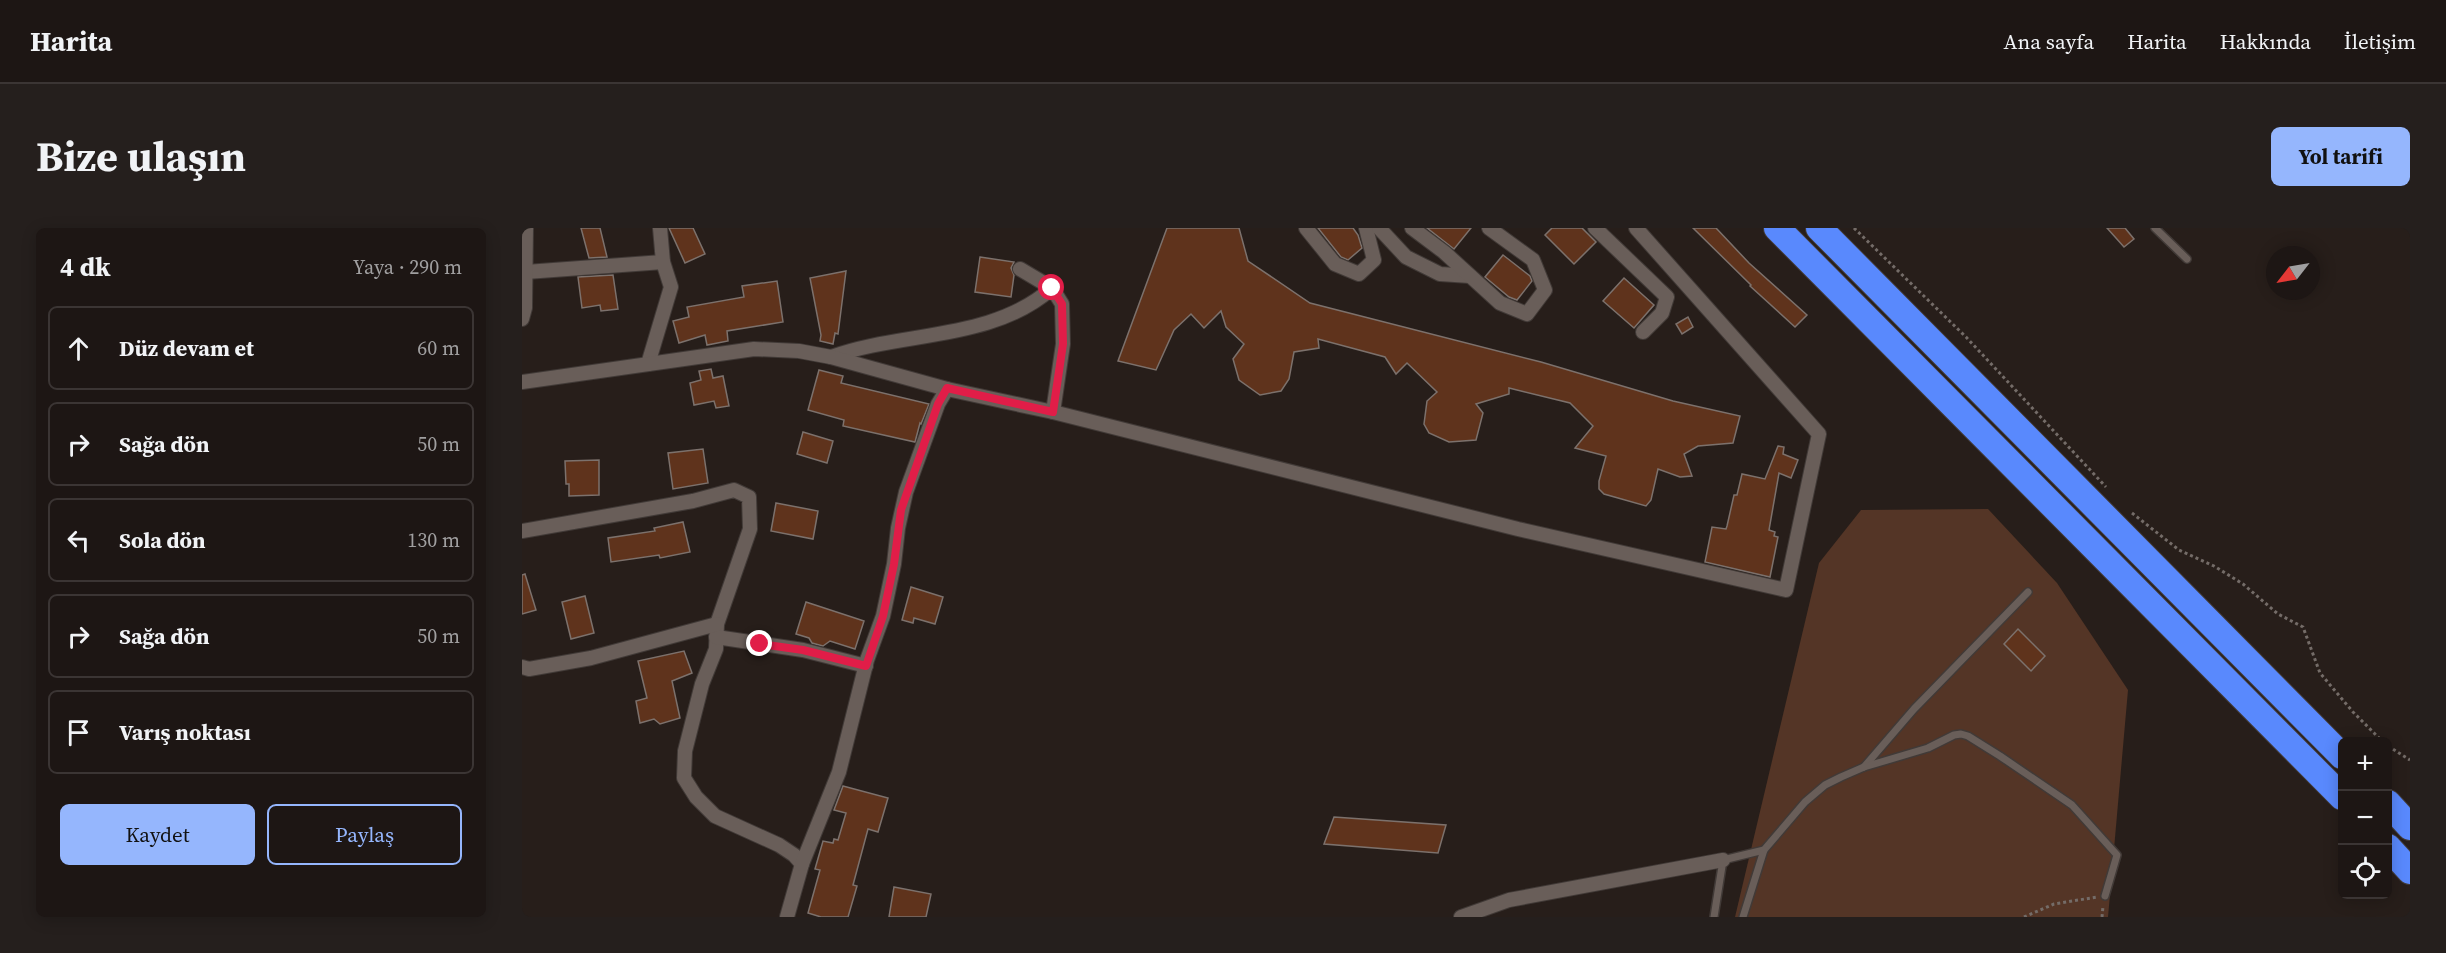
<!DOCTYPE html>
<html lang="tr">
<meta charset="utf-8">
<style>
body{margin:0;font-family:"Source Serif 4",serif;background:#251f1d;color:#f1f3f6}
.controls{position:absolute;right:18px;bottom:18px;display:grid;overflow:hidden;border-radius:9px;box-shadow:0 3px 15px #0003}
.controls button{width:54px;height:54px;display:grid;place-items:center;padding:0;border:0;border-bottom:2px solid #3b3534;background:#1d1614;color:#f1f3f6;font:30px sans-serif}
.compass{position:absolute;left:1744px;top:18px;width:54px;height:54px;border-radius:50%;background:#1d1614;box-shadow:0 3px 15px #0003;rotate:239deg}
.stop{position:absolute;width:18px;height:18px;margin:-14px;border:4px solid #e11d48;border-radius:50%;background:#fff}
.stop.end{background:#e11d48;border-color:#fff;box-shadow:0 2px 6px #0008}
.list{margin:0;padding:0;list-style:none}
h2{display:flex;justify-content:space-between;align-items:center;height:78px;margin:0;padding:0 24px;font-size:26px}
h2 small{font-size:20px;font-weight:400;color:#a09fa0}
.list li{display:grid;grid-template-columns:39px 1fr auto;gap:18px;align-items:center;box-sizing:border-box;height:84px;margin:0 12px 12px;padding:0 12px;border:2px solid #3b3534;border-radius:9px}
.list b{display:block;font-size:22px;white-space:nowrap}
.list em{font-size:20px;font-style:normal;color:#a09fa0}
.actions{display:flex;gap:12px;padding:18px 24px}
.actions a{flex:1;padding:14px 0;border:2px solid #95b6fd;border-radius:9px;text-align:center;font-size:21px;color:#95b6fd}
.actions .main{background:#95b6fd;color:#111}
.icon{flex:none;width:33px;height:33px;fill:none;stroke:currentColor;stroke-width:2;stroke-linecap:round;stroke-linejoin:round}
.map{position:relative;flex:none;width:1888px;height:689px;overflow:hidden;border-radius:9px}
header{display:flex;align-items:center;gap:36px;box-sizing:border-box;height:84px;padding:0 30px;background:#1d1614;border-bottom:2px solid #3b3534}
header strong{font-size:28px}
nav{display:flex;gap:33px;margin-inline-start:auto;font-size:21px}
.intro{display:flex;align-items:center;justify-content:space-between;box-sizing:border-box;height:144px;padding:0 36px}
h1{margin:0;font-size:42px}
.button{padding:15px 27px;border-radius:9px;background:#95b6fd;color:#111;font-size:21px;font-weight:700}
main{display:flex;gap:36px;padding:0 36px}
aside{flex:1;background:#1d1614;border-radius:9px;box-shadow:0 3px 15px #0003}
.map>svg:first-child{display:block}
.green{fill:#543526}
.building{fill:#5f331c;stroke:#7c716c;stroke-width:1.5}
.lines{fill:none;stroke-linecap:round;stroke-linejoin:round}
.lane-casing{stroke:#413a37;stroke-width:10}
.street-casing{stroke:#413a37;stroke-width:16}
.highway-casing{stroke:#413a37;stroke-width:28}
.path{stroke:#746c68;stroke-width:3;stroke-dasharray:3 3;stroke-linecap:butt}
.lane{stroke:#695e59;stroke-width:7}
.street{stroke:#695e59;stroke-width:14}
.highway{stroke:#5989fd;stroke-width:26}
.route{stroke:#e11d48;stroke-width:8}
</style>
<header>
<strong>Harita</strong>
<nav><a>Ana sayfa</a><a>Harita</a><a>Hakkında</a><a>İletişim</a></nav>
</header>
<div class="intro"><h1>Bize ulaşın</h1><a class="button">Yol tarifi</a></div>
<main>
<aside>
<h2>4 dk<small>Yaya · 290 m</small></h2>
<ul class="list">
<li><svg class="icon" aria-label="ahead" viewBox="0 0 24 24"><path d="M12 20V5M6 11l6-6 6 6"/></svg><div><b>Düz devam et</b></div><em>60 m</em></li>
<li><svg class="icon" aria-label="right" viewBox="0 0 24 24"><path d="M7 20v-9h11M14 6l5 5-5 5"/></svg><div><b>Sağa dön</b></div><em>50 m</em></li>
<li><svg class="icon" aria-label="left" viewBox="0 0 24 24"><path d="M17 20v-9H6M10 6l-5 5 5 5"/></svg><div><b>Sola dön</b></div><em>130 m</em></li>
<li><svg class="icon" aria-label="right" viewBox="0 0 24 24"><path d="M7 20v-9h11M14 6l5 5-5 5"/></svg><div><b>Sağa dön</b></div><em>50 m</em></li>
<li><svg class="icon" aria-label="arrive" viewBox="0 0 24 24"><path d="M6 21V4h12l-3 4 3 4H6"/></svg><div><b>Varış noktası</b></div></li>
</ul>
<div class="actions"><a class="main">Kaydet</a><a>Paylaş</a></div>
</aside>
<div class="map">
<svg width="1888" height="689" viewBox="0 0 1888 689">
<rect width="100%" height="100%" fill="#271e1a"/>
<polygon class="green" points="1466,281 1535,355 1606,462 1586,689 1213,689 1297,335 1339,282"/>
<g class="building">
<polygon points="59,0 78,0 85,29 67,30"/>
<polygon points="147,0 171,0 183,26 163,35"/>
<polygon points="645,0 717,0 726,33 788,75 1019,134 1151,173 1218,188 1211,215 1176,218 1162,226 1170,248 1158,249 1136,241 1129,272 1124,278 1082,266 1077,261 1077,253 1084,228 1053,220 1071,198 1048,175 987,160 987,166 954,176 961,185 954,212 927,214 907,205 902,196 905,173 915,164 885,135 874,146 863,129 796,111 797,120 772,124 767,151 759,163 738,167 717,152 711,131 722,116 704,99 699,83 682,100 669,86 652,102 634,142 596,133"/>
<polygon points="796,0 831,0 836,7 840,20 826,32 819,29"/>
<polygon points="905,0 949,0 932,21"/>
<polygon points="1030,0 1060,0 1074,14 1052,36 1023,7"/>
<polygon points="1171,0 1194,0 1227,35 1285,87 1273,99 1228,58 1229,57"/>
<polygon points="1585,0 1603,0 1612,11 1602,19"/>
<polygon points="981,27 1008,48 1010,53 995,72 987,69 963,49"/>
<polygon points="458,29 492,34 489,40 492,47 489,69 453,64"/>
<polygon points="324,43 316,106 313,105 311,116 298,113 299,107 288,50"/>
<polygon points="91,47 96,81 79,83 78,77 60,80 56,49"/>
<polygon points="1102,50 1132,77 1112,100 1081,73"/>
<polygon points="255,53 261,94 205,103 206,113 185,117 183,107 157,115 151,93 167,89 165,79 222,69 220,58"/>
<polygon points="1166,89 1171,99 1160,106 1154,96"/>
<polygon points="189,141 191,150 201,148 207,178 194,180 192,173 172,177 168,155 179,152 177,143"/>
<polygon points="297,142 321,148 319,155 407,176 399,196 398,195 393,214 321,198 322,192 286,182"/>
<polygon points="281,204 311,213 305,235 275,226"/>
<polygon points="1256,218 1262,219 1261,226 1276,232 1269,250 1257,245 1247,302 1253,304 1252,308 1256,309 1248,349 1183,334 1190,299 1204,301 1205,298 1212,267 1215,267 1220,246 1243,251"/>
<polygon points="181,221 186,255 151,261 146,225"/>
<polygon points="77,232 77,267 47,268 47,256 44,256 43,233"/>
<polygon points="254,275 296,283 291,311 249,303"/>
<polygon points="161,294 168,324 138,330 137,327 89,334 86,310 133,303 132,300"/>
<polygon points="3,346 14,382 0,386 0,347"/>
<polygon points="389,359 421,369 413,396 392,390 391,395 380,392"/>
<polygon points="63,368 72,405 49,411 40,374"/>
<polygon points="284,374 342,393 333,421 308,413 301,418 290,415 287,410 274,406"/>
<polygon points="1496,401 1523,428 1509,443 1482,416"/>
<polygon points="162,423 170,445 150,453 158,490 138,496 132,491 118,495 114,473 125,470 116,433"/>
<polygon points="321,558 366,570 356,604 346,601 331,657 335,658 326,689 299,689 286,685 298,642 293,641 301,613 311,615 312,611 316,612 324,585 312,582"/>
<polygon points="812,589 924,597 916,625 802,616"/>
<polygon points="372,659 409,666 404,689 367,689"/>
</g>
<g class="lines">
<defs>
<g id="lane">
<polyline points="1633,0 1665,31"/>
<polyline points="1342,539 1392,481 1506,364"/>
<polyline points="1192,689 1201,632 1242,622 1283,574 1303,557 1319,549 1342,539 1406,520 1432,507 1439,506 1446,508 1478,528 1550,577 1595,627 1583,668"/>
<polyline points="1221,689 1242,622"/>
</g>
<g id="street">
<polyline points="784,0 813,36 837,46 852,32 844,0"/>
<polyline points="857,0 884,29 918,46 948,48"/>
<polyline points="890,0 922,24 978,75 1005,86 1023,62 1011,32 967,0"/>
<polyline points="1073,0 1145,69 1140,85 1121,104"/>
<polyline points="498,41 530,60"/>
<polyline points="4,44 141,34"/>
<polyline points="0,91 3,80 4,0"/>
<path d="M309 129C380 103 471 113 530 60L540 76 541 116 531 184"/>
<polyline points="126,136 149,59 141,34 138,0"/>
<polyline points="0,154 232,121 277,123 309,129 425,161 531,184 996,301 1264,362 1297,206 1114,0"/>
<polyline points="0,303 171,273 212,262 227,269 228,301 195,396 194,421 180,456 163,523 162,550 174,569 193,588 257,617 272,627 280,636 265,689"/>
<polyline points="194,409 281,422 344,438"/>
<polyline points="0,439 7,441 69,430 195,396"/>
<polyline points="280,636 317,544 345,432 361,388 372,336 376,300 384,264 416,176 425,161"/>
<polyline points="939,689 987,672 1201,632"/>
</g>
<g id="highway">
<polyline points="1255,0 1820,569"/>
<polyline points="1297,0 1820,528"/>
<polyline points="1866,575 1888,599"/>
<polyline points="1866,619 1888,643"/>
</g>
</defs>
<use href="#lane" class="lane-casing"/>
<use href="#street" class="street-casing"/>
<use href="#highway" class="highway-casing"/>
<g class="path">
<polyline points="1332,0 1444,109 1584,259"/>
<polyline points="1610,285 1657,322 1692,338 1721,356 1756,386 1781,399 1798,445 1831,484 1861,514"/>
<polyline points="1866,518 1888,532"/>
<polyline points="1502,689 1532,676 1575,669"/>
<polyline points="1580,689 1581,678"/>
</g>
<use href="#lane" class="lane"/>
<use href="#street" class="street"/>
<use href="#highway" class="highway"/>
</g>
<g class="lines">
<polyline class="route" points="238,416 281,422 344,438 361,388 372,336 379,282 416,176 425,160 531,184 541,116 540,76 530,60"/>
</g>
</svg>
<div class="controls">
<button>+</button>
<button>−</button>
<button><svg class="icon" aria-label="locate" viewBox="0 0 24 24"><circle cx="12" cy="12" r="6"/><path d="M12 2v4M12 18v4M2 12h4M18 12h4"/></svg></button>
</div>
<svg class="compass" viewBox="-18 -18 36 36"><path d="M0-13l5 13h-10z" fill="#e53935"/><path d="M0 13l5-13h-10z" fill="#a09fa0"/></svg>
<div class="stop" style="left:530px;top:60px"></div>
<div class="stop end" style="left:238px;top:416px"></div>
</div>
</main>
